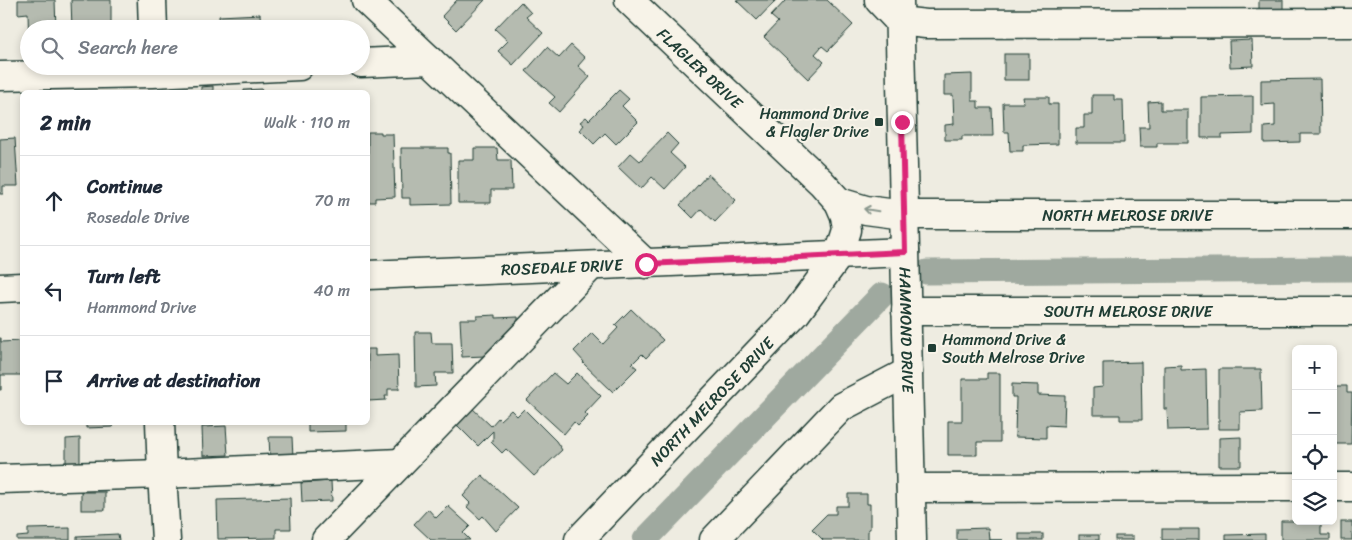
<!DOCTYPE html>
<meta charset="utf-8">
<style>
body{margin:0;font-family:Sriracha,sans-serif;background:#f2f2f3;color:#1f2937}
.controls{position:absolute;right:15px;bottom:15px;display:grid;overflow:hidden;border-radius:8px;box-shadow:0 2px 8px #0003}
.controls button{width:45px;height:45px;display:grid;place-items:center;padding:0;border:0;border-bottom:1px solid #e0e1e3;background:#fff;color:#1f2937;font:25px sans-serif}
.stop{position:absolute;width:15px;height:15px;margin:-11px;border:4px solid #db2777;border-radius:50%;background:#fff}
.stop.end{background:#db2777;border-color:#fff;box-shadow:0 1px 5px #0008}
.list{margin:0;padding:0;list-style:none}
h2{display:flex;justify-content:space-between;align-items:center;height:65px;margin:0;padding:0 20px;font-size:21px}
h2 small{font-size:16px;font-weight:400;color:#747a83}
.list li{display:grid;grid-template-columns:32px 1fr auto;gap:15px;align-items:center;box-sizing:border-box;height:90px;padding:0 20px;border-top:1px solid #e0e1e3}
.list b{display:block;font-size:19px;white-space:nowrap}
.list p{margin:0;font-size:16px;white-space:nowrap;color:#747a83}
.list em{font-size:16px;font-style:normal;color:#747a83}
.icon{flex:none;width:28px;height:28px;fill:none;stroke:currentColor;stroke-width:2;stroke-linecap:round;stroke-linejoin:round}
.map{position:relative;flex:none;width:1352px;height:540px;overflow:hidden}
.search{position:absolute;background:#fff;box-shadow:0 2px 8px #0003;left:20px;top:20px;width:350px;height:55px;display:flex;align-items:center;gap:12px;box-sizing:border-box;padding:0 18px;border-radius:28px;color:#747a83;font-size:19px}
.panel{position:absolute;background:#fff;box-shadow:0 2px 8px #0003;left:20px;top:90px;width:350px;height:335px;border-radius:8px}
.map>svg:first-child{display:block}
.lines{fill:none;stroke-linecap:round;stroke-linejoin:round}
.canal{stroke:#9fa99f;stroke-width:25}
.building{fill:#b5bbb0;stroke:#1f3d34}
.minor-casing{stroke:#1f3d34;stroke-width:31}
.minor{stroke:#f7f3e8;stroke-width:28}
.oneway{stroke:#8b988e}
.route{stroke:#db2777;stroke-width:6}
.poi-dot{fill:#1f3d34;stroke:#f7f3e8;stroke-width:2}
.labels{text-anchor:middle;stroke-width:4;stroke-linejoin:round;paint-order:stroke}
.street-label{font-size:16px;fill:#1f3d34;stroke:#f7f3e8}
.poi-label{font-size:16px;fill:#1f3d34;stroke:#f7f3e8;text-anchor:end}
</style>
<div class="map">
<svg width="1352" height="540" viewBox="0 0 1352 540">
<rect width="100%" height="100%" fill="#eeece1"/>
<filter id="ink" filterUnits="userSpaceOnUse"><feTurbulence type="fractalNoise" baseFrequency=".02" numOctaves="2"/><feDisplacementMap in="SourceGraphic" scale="10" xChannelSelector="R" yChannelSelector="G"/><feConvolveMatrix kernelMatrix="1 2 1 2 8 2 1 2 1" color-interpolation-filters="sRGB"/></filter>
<g filter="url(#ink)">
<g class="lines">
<g class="canal">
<polyline points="927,272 1352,269"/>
<polyline points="645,540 882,295"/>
</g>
</g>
<g class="building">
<polygon points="18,0 55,0 56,29 29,29 29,51 28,13 18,14"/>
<polygon points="71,0 111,0 111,29 72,29"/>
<polygon points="457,0 485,0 456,30 442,16"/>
<polygon points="736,0 776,0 757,20"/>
<polygon points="786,0 827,0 853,25 828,51 822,46 815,54 824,62 808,79 764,37 778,22 771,16"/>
<polygon points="1259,0 1283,0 1283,10 1259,12"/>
<polygon points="521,2 531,13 526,17 543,33 513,65 498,51 508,41 495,29"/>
<polygon points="260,14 261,29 220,29 219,16"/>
<polygon points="1252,40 1253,66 1230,67 1229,41"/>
<polygon points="571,45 585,58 578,66 590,77 559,112 549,103 555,97 526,71 547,47 559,58"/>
<rect x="1004" y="54" width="25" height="26"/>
<polygon points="972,74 972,101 978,101 978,108 992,108 993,136 962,136 962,140 945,140 945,125 954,124 953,95 944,95 944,75"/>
<polygon points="1320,79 1321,134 1300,134 1300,142 1264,143 1264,127 1275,126 1275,104 1261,105 1261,80"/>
<polygon points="213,86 213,92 201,92 201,87"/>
<polygon points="262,89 262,92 244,92 244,90"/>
<polygon points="619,90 629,99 622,106 638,122 616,144 605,133 594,144 580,130 584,125 580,122 586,117 589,120"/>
<polygon points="1092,95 1114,95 1114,100 1123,100 1124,143 1076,143 1076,128 1084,128 1084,115 1092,115"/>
<polygon points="1253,96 1253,134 1222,135 1222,138 1201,138 1201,97"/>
<polygon points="1023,97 1049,97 1049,104 1058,104 1058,144 1023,145 1023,151 1010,151 1009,132 1004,132 1003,103 1024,103"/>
<polygon points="1161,101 1161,110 1188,110 1188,143 1157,143 1157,147 1140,147 1139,127 1149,127 1148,102"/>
<polygon points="368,132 381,132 381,134 393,134 395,197 375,198 375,202 368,202"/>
<polygon points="667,133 678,144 670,153 685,167 665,189 652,177 641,189 618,167 631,153 640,161"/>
<polygon points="15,138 18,186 3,186 3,194 0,194 0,139"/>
<polygon points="401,148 448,148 448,153 450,153 451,204 410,205 410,198 402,198"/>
<polygon points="474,148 497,148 498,160 511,160 512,190 491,190 491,203 458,203 458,160 474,160"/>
<polygon points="708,174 736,200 715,222 701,209 693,218 680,205"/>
<polygon points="631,309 663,340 646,358 642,354 632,364 637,368 613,392 583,363 584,362 574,351 592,333 603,344 618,328 615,325"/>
<polygon points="496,315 496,318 518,317 518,322 485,356 462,357 460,319 477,319 477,316"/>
<polygon points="415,332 431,332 432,343 452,343 453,373 435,373 436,386 416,387"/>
<polygon points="0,338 1,338 1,342 21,341 22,375 1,375 1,390 0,390"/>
<polygon points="368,349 375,349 375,356 398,355 399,389 388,389 388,396 385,396 386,400 368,401"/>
<polygon points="1141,362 1142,420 1120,420 1120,415 1093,415 1093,388 1103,387 1103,363"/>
<polygon points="1181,365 1181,370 1206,369 1207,429 1168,430 1167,409 1164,409 1164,366"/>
<polygon points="1219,369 1261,369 1262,411 1240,412 1240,429 1219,429"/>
<polygon points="553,373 566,384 577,373 601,396 585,413 588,416 578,426 574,422 564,434 527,400"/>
<polygon points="987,373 1000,373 1000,442 977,442 977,455 948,455 948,421 962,421 962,379 987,379"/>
<polygon points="1012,384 1038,385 1038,395 1065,396 1064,426 1046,425 1046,438 1015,437 1016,397 1012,397"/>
<polygon points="1333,386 1347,386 1347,393 1352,393 1351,444 1333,444"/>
<polygon points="471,407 491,426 498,418 500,420 511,410 517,416 524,409 556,441 562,450 534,476 506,449 502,453 491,442 493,441 493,431 478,446 455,423"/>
<polygon points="86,422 113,422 113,427 86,428"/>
<polygon points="308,422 346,422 346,431 308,432"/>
<polygon points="226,426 228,455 203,456 202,427"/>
<polygon points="269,437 292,437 293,458 270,458"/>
<polygon points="1241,437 1241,466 1219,466 1219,438"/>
<polygon points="80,438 80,465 66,465 66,439"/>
<polygon points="482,475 518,508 496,531 483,516 480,519 467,507 470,503 463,496"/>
<polygon points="331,481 332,501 302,502 301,483"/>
<rect x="81" y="492" width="24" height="18"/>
<polygon points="848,494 867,494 867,504 870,504 870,529 868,529 868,540 823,540 812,529 827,514 836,514 836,506 848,506"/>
<polygon points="290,498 291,529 276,529 276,538 218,539 217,500"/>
<polygon points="448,506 470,526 463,533 470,540 431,540 414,524 428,509 436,518"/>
<polygon points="1281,521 1321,521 1321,535 1330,535 1330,540 1281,540"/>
<rect x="1341" y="522" width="11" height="18"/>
<polygon points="70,528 70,540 17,540 17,537 28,536 28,529"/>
<polygon points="988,528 989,540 1003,540 957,540 957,529"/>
<rect x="1162" y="529" width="37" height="11"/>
<polygon points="118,534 119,540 77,540 77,536"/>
<rect x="1019" y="534" width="24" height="6"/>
<polygon points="1265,534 1265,540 1226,540 1226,535"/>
<rect x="1079" y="535" width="20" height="5"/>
<rect x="1115" y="536" width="18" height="4"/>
</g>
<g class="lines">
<defs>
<g id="minor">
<polyline points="152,0 153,29"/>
<polyline points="366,0 646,264"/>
<polyline points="879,0 899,21 926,24 1352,23"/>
<path id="s1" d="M899 0 912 540"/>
<polyline points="361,63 430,60"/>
<polyline points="0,76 153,73 299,66"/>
<path id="s2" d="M839 202 866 210 904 215H1352"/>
<path id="s3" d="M368 275 905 252"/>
<polyline points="0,288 22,287"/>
<path id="s4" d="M906 311H1352"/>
<polyline points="160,422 162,474 166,540"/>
<polyline points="0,479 162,474 400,463"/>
<polyline points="1333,487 1352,487"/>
<polyline points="911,488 1296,487"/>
<polyline points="326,540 591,266"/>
<path id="s5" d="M579 540 796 313 839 255 847 230 845 216 839 202 821 182 629 0"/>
<polyline points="714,540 841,407 908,372"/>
</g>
</defs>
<use href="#minor" class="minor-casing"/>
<use href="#minor" class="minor"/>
</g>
<defs><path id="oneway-shaft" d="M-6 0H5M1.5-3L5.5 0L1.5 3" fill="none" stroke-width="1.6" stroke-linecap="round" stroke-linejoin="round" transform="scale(1.25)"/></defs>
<use class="oneway" href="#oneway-shaft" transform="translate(871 210) rotate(-171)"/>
</g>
<g class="lines" filter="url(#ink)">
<polyline class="route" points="646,264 905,252 902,122"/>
</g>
<g class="poi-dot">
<rect x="874" y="117" width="10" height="10" rx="2.5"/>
<rect x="927" y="343" width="10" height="10" rx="2.5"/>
</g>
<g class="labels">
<g class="street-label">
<text transform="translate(700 68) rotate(43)" y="6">FLAGLER DRIVE</text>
<text dy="6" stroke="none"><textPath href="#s2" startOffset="290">NORTH MELROSE DRIVE</textPath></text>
<text dy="6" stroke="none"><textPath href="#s3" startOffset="194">ROSEDALE DRIVE</textPath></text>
<text dy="6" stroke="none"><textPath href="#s4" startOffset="222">SOUTH MELROSE DRIVE</textPath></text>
<text dy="6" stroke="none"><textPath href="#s1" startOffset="330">HAMMOND DRIVE</textPath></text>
<text dy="6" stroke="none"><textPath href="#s5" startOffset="192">NORTH MELROSE DRIVE</textPath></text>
</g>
<g class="poi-label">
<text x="869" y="119">Hammond Drive<tspan x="869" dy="18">&amp; Flagler Drive</tspan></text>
<text x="942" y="345" text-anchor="start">Hammond Drive &amp;<tspan x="942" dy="18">South Melrose Drive</tspan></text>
</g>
</g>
</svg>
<div class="controls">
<button>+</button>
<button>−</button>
<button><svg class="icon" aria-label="locate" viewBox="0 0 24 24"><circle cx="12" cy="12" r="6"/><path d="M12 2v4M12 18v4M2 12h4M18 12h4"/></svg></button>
<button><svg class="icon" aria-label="layers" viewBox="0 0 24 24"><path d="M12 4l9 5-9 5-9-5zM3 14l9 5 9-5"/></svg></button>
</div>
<div class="stop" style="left:646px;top:264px"></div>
<div class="stop end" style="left:902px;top:122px"></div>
<div class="search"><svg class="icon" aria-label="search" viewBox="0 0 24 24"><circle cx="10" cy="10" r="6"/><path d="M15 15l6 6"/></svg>Search here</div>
<section class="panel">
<h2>2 min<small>Walk · 110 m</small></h2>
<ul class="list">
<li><svg class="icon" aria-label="ahead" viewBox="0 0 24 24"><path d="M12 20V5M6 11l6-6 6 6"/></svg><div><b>Continue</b><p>Rosedale Drive</p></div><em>70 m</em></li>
<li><svg class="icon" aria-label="left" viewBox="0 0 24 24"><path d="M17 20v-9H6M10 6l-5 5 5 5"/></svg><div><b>Turn left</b><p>Hammond Drive</p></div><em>40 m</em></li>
<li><svg class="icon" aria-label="arrive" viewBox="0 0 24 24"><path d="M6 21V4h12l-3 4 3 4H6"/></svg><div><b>Arrive at destination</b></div></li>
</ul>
</section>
</div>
